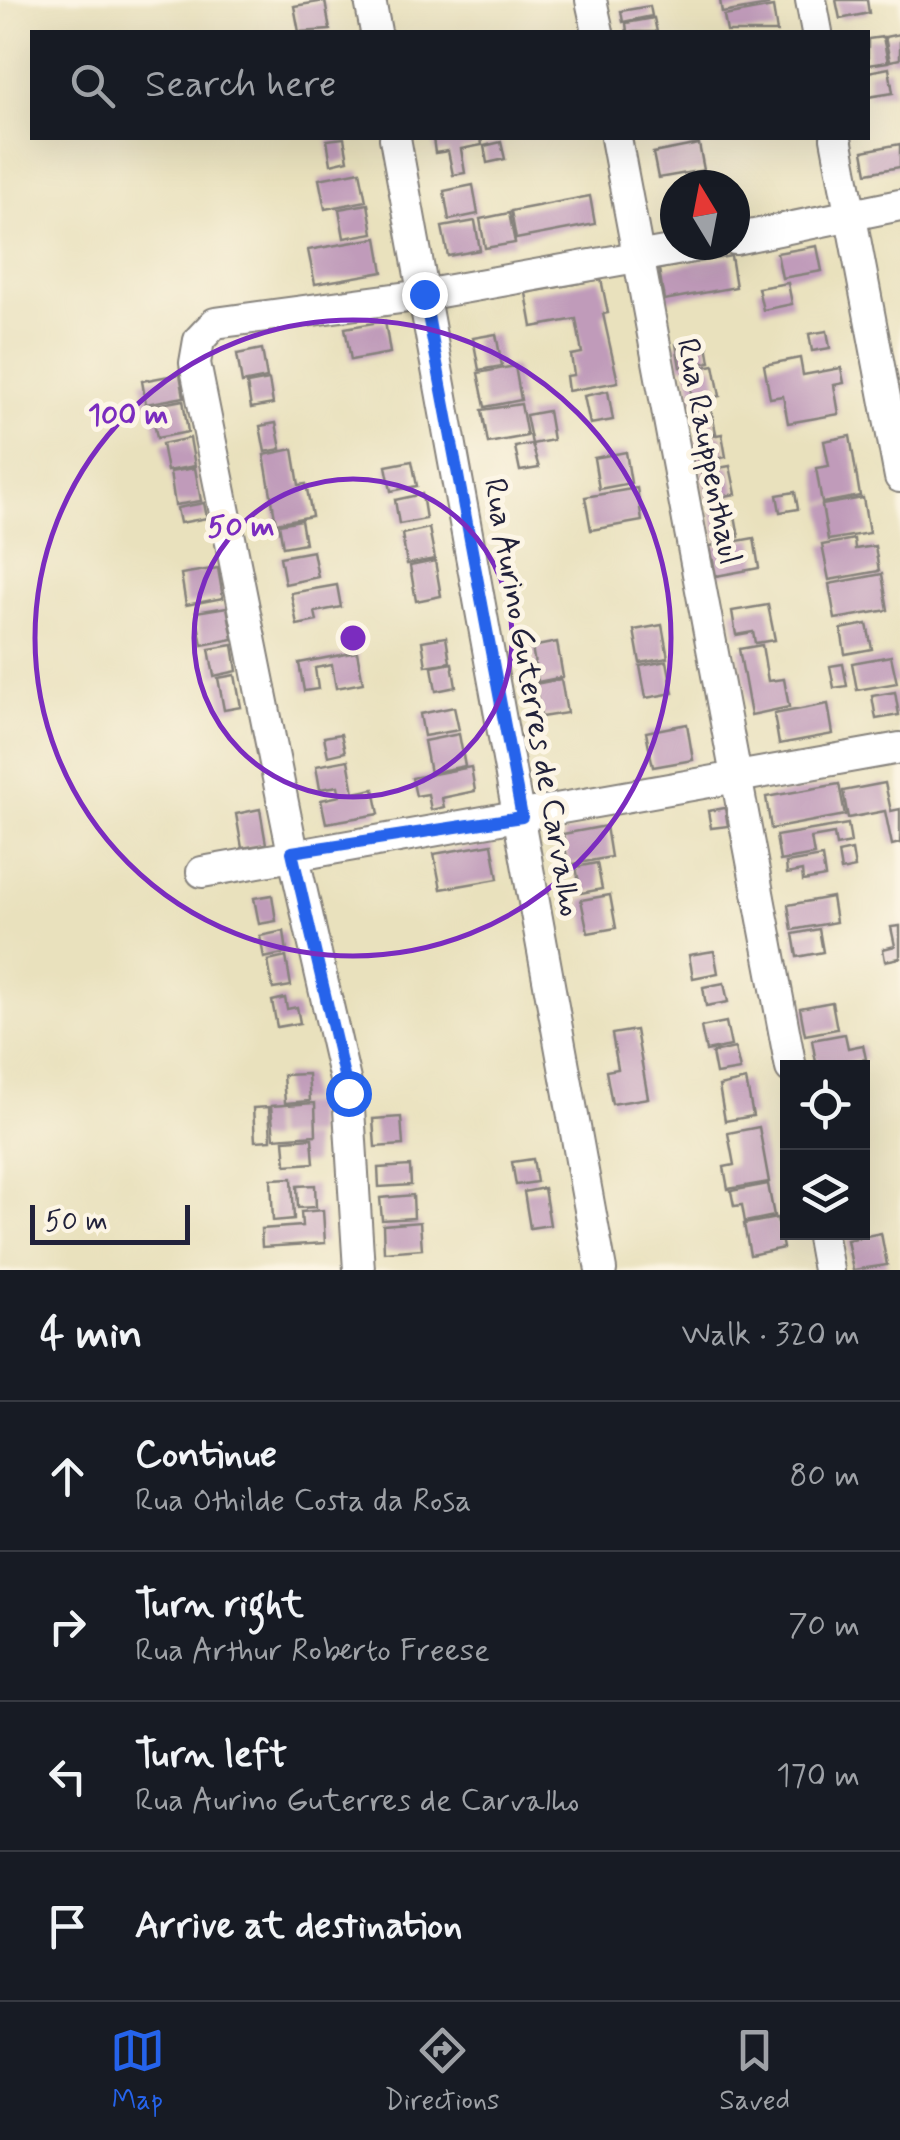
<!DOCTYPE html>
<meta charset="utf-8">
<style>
body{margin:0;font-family:Mynerve,sans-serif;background:#20242c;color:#f1f3f6}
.controls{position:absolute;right:30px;bottom:30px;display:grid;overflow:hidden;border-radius:0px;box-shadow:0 10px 40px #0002}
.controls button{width:90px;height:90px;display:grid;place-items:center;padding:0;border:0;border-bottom:2px solid #363941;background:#171b24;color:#f1f3f6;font:50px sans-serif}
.compass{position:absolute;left:660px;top:170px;width:90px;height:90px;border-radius:50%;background:#171b24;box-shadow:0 10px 40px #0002;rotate:350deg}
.scale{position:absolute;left:30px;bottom:25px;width:160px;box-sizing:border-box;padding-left:10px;border:5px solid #22223b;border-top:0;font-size:28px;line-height:35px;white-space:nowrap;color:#22223b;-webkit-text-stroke:8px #fcf5e5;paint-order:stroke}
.stop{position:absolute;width:30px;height:30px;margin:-22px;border:8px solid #2563eb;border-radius:50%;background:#fff}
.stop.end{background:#2563eb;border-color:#fff;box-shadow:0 2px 10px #0008}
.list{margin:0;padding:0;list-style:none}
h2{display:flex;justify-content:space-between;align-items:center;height:130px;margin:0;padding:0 40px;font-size:42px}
h2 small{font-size:32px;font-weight:400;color:#9ea1a6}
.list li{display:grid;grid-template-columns:65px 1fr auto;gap:30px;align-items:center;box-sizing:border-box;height:150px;padding:0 40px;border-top:2px solid #363941}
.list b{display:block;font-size:38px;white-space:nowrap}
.list p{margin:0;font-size:32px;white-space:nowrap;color:#9ea1a6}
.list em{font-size:32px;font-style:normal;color:#9ea1a6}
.icon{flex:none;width:55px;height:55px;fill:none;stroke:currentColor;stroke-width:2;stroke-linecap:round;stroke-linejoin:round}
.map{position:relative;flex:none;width:900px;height:1270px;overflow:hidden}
.search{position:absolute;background:#171b24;box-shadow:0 10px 40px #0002;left:30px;right:30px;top:30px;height:110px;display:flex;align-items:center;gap:25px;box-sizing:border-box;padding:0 35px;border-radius:0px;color:#9ea1a6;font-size:38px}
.sheet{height:730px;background:#171b24}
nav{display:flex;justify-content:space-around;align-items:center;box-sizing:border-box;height:140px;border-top:2px solid #363941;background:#171b24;font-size:28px;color:#9ea1a6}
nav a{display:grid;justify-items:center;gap:5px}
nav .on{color:#2563eb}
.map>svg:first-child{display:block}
.building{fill:#c09bba}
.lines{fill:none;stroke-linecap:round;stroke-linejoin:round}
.minor-casing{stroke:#86827c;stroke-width:34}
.minor{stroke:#fff;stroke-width:30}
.route{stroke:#2563eb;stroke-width:12}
.ring{fill:none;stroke:#7b2cbf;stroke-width:5}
.labels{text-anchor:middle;stroke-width:10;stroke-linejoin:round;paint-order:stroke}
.street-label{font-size:32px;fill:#22223b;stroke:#fcf5e5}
.centre{fill:#7b2cbf;stroke:#fcf5e5;stroke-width:5}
.ring-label{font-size:30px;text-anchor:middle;font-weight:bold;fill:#7b2cbf;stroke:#fcf5e5;stroke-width:10;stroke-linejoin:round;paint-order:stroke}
</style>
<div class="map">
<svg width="900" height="1270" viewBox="0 0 900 1270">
<rect width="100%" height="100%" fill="#fcf5e5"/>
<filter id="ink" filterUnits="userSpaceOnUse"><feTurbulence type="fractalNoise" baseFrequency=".01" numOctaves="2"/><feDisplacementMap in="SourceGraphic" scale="20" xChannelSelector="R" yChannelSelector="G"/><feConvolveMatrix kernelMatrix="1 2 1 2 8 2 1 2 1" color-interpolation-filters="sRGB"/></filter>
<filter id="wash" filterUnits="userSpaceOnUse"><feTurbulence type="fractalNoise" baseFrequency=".0048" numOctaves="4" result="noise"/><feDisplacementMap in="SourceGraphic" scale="40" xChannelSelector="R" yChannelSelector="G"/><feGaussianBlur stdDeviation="2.25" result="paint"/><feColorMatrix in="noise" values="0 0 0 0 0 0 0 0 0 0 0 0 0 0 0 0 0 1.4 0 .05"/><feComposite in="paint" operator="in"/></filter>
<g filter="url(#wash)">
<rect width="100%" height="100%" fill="#e9e1bd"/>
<g id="blocks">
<g class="building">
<polygon points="720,0 767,0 768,5 722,13"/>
<polygon points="836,0 867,0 869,13 840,19"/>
<polygon points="325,1 330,30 299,32 294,6"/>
<polygon points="650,6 652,16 623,22 621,11"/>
<polygon points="773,7 777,32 727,32 724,16"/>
<polygon points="654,18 657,32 627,32 626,23"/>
<polygon points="900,34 900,59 890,61 885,37"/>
<polygon points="883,37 888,62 868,65 868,39"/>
<polygon points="889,68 893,93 868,97 868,72"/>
<polygon points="344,138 348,160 331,164 327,140"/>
<polygon points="433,138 481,138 482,145 461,149 465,173 453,175 448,151 435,153"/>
<polygon points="501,142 505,159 487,163 484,146"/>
<polygon points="699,144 704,170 658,178 653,153"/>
<polygon points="900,144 900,167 867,173 863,151"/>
<polygon points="360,171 366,201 325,209 319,179"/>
<polygon points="473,185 478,214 449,220 444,191"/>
<polygon points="590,196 595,224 516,239 511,211"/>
<polygon points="368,204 373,233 344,238 339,209"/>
<polygon points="509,213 515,243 485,248 480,219"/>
<polygon points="475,221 480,250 448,256 442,227"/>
<polygon points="377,238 383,272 315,284 308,250"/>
<polygon points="817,246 822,271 782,278 777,253"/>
<polygon points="731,256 736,287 664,300 659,269"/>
<polygon points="601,279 608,313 603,314 618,382 568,391 566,376 574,375 571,355 582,353 576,319 532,327 526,293"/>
<polygon points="788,283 792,304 763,310 758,288"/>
<polygon points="385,321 390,353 351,360 345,328"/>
<polygon points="827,331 830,348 812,351 809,334"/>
<polygon points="496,334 502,366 479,370 473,338"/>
<polygon points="706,339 710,362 680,367 676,344"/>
<polygon points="262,349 267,378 242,383 237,354"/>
<polygon points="800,358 803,375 841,368 844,383 834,385 839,414 788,423 783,396 770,398 764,365"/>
<polygon points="714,365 720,396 693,401 687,370"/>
<polygon points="515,366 521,400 485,407 478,373"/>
<polygon points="180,374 184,397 146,404 142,381"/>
<polygon points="269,380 273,404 251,408 247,384"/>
<polygon points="608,391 613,420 590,424 584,396"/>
<polygon points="183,400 188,432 157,438 151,406"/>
<polygon points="521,404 527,436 488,443 482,410"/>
<polygon points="711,409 716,433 701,436 697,412"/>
<polygon points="548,411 553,440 532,444 539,468 520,471 515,447 532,444 526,415"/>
<polygon points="276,423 281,449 265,452 260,426"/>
<polygon points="722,434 726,457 699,462 695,439"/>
<polygon points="850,436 860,496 822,503 816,468 829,466 824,441"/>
<polygon points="190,438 195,466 167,471 162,444"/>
<polygon points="293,449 299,485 306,484 312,516 276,523 264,455"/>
<polygon points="626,452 631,483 599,489 594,458"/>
<polygon points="412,461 417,486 391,491 386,466"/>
<polygon points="730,466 736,494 707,499 701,471"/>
<polygon points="195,468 201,501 175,505 170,472"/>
<polygon points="637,488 642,521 591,530 585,497"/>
<polygon points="795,492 798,509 780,512 777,495"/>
<polygon points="422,494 426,519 399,524 395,500"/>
<polygon points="863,498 869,533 828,540 822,505"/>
<polygon points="204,503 207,518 180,523 177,508"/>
<polygon points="733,504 739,537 717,541 711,508"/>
<polygon points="301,520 305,543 283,547 279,524"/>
<polygon points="429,528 435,559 407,564 402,534"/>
<polygon points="754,538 759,568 716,576 710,546"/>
<polygon points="854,539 855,549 875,546 879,571 829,580 822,545"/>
<polygon points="313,551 318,577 285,584 280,557"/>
<polygon points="435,561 441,596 416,601 410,566"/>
<polygon points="218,568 223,598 186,605 181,574"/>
<polygon points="882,574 888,610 835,619 829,584"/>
<polygon points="337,585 341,607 315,612 317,621 297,625 291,593"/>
<polygon points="768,605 775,640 755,643 753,632 736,635 732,611"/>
<polygon points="227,607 233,639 202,645 196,612"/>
<polygon points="867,624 872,649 845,654 841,629"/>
<polygon points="662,625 668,658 640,663 634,630"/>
<polygon points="446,637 450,662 426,666 422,641"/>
<polygon points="557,642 563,677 538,682 532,647"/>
<polygon points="233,645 237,671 214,676 209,649"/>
<polygon points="762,645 768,681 784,679 789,707 751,715 739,649"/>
<polygon points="357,652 363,683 336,688 332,665 315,668 318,689 304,691 299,663"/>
<polygon points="891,656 897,683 857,690 852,663"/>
<polygon points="667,661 673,693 646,698 640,666"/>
<polygon points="452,663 456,687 436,691 432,667"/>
<polygon points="843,664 847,686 834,688 830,666"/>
<polygon points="235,675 241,707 224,710 218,678"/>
<polygon points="561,679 567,713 541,717 535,684"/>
<polygon points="895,692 899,715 876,719 872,696"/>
<polygon points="828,704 833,734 779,744 774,714"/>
<polygon points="454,707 459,730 424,736 420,714"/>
<polygon points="687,724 693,760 653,767 646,732"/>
<polygon points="341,734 345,752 328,756 324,737"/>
<polygon points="459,734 465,766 430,773 424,741"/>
<polygon points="348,760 354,793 374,789 379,814 326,823 321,800 340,796 338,786 320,789 316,766"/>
<polygon points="471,767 475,791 442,798 444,807 431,810 428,794 416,796 412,778"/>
<polygon points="885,783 891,811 900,809 900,843 892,845 885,811 848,818 843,791"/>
<polygon points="839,784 845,815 771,829 766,797"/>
<polygon points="725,808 728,826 711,828 708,811"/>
<polygon points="260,809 266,844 242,848 236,814"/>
<polygon points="848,824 851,843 836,846 834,834 811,838 814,855 780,861 776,836"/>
<polygon points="606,826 611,857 568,865 563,834"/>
<polygon points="492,844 498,879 441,889 434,854"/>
<polygon points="852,850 855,868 841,871 838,853"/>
<polygon points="822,857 825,877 803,881 802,871 787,874 786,863"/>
<polygon points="597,863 602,889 581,893 576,867"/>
<polygon points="272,895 276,921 259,924 254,898"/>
<polygon points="610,895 616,928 588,933 581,900"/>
<polygon points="832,897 836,922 792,930 788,905"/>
<polygon points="900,926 900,958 885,961 883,949 895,946 891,927"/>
<polygon points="819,929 823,952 797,957 793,934"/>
<polygon points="284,931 287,953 264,958 260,936"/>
<polygon points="714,951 718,973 693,978 689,955"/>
<polygon points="286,957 291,986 273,989 268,961"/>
<polygon points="724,983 728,1002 706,1006 703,987"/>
<polygon points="285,998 287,1009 297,1007 300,1023 277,1027 272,1001"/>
<polygon points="832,1002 837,1029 805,1035 800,1008"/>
<polygon points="726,1022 731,1046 706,1051 701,1027"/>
<polygon points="636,1030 648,1098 612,1104 606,1071 618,1069 612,1034"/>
<polygon points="845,1034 848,1048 863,1045 866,1059 817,1068 812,1040"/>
<polygon points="735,1048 740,1070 716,1074 712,1053"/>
<polygon points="308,1074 310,1101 285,1103 283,1075"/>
<polygon points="746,1080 753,1116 725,1121 719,1086"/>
<polygon points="315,1103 316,1135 274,1138 271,1106"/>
<polygon points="269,1107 271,1140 255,1141 253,1108"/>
<polygon points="401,1117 403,1145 375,1147 373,1119"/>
<polygon points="759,1127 769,1182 728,1189 724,1167 734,1165 728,1133"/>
<polygon points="312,1138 314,1163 286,1165 284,1140"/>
<polygon points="533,1159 537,1182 516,1185 512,1162"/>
<polygon points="410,1166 411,1185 379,1187 378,1168"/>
<polygon points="292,1178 294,1219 273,1221 271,1179"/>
<polygon points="768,1184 774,1216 745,1222 742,1205 734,1206 731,1191"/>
<polygon points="315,1185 316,1207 298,1208 297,1186"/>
<polygon points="544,1188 550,1225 530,1228 524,1192"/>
<polygon points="413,1195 414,1218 382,1220 380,1198"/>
<polygon points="323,1210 325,1243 262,1247 261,1229 302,1226 301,1212"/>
<polygon points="777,1218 783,1248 750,1255 744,1224"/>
<polygon points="420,1222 422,1249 384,1252 383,1225"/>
<polygon points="881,1233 887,1265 853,1270 847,1240"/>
</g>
</g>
</g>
<g filter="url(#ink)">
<use href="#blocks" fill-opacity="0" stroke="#86827c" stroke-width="2.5"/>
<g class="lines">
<defs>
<g id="minor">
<polyline points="370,0 376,32"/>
<polyline points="591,0 598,32"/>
<polyline points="811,0 817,32"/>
<polyline points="395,138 601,1270"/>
<polyline points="616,138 791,1068"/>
<polyline points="836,138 900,477"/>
<polyline points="735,239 900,205"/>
<polyline points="202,872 900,748"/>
<polyline points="821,1232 828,1270"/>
<polyline points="359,1270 348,1093 293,853 195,363 199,340 215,323 423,295 704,245"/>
</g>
</defs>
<use href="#minor" class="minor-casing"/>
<use href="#minor" class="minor"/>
</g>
</g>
<g class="lines" filter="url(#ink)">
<polyline class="route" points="348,1093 292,852 522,817 424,294"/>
</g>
<g class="ring">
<circle cx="353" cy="638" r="159"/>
<circle cx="353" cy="638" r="318"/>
</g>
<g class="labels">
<g class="street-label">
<text transform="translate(710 451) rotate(79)" y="11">Rua Rauppenthaul</text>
<text transform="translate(534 697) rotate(80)" y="11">Rua Aurino Guterres de Carvalho</text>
</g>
</g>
<circle cx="353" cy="638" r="15" class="centre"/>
<g class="ring-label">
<text x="128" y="424">100 m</text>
<text x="241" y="536">50 m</text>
</g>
</svg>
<div class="controls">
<button><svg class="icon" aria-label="locate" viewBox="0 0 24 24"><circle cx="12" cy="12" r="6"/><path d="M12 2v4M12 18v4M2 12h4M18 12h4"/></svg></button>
<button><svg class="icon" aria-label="layers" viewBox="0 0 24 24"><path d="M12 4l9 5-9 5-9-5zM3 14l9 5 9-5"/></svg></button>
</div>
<svg class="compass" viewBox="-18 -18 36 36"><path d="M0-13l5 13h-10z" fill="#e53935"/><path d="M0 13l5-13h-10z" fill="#9ea1a6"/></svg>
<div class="scale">50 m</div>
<div class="stop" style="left:348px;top:1093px"></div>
<div class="stop end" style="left:424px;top:294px"></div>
<div class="search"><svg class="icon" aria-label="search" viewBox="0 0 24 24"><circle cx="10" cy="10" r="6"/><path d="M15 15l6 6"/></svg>Search here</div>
</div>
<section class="sheet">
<h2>4 min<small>Walk · 320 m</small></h2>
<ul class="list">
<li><svg class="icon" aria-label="ahead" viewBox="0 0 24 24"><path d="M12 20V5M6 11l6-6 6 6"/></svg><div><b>Continue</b><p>Rua Othilde Costa da Rosa</p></div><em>80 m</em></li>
<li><svg class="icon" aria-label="right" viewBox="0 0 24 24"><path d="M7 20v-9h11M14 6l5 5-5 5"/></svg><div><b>Turn right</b><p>Rua Arthur Roberto Freese</p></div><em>70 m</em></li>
<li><svg class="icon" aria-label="left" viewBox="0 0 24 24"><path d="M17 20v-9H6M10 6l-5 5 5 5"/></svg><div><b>Turn left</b><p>Rua Aurino Guterres de Carvalho</p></div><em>170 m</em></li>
<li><svg class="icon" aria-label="arrive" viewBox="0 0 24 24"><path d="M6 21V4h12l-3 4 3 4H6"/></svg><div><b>Arrive at destination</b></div></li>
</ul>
</section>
<nav>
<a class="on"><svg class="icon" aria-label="map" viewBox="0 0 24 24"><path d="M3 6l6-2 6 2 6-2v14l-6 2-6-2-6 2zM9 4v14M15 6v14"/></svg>Map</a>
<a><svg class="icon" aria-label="directions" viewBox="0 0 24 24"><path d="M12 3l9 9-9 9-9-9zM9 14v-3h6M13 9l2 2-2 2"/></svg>Directions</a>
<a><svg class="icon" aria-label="saved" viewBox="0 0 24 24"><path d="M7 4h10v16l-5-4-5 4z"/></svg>Saved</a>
</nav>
